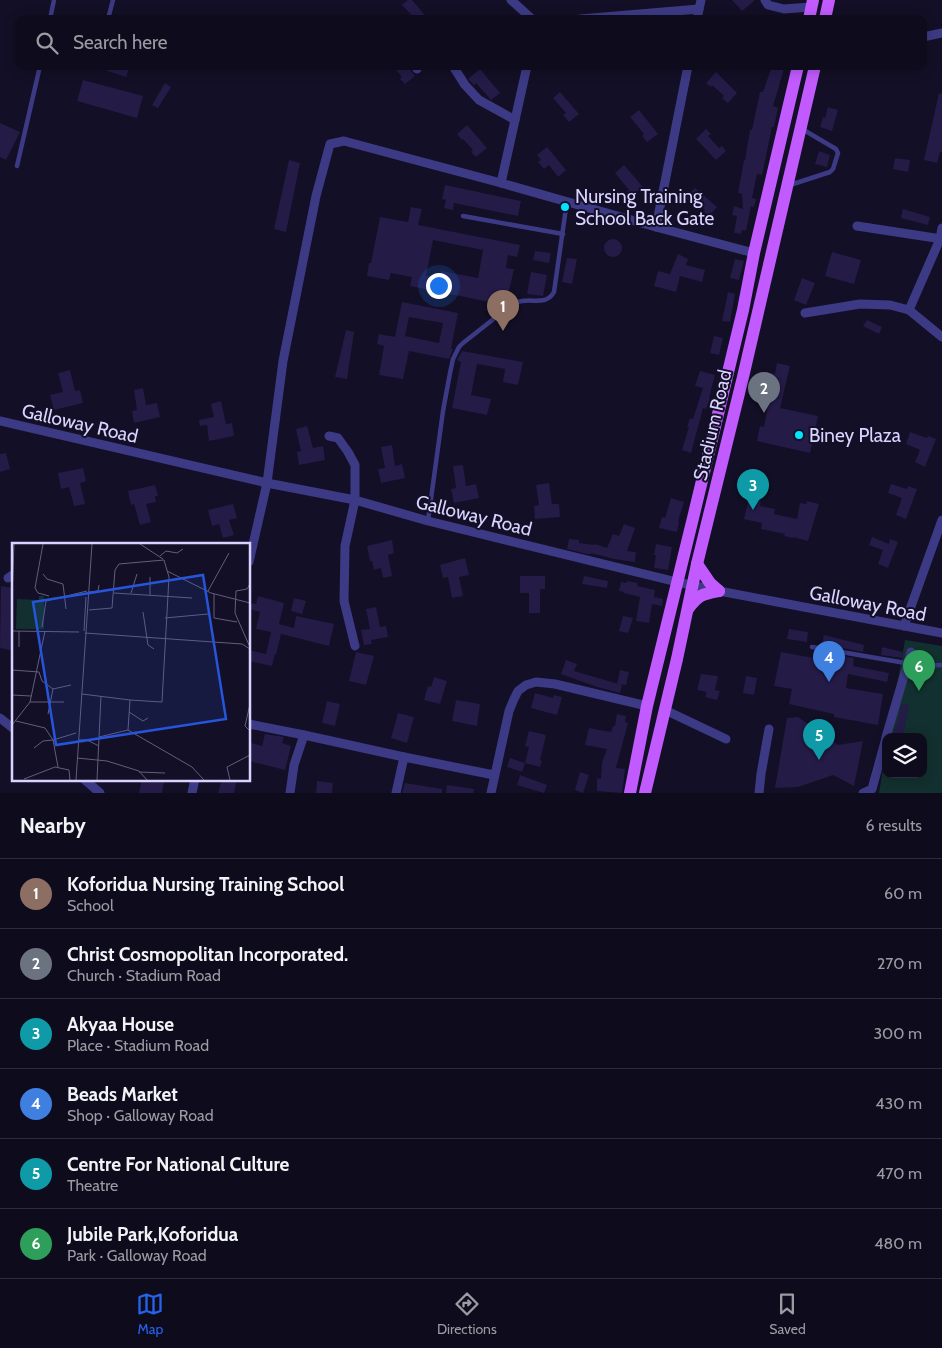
<!DOCTYPE html>
<meta charset="utf-8">
<style>
body{margin:0;font-family:Cabin,sans-serif;background:#171425;color:#f1f3f6}
.controls{position:absolute;right:15px;bottom:15px;display:grid;overflow:hidden;border-radius:10px;box-shadow:0 2px 12px #0003}
.controls button{width:45px;height:45px;display:grid;place-items:center;padding:0;border:0;border-bottom:1px solid #2e2b3b;background:#0e0b1c;color:#f1f3f6;font:25px sans-serif}
.you{position:absolute;left:438px;top:285px;width:18px;height:18px;margin:-12px;border:4px solid #fff;border-radius:50%;background:#1a73e8;box-shadow:0 0 0 8px #1a73e833}
.badge{display:grid;place-items:center;width:32px;height:32px;border-radius:50%;background:#2563eb;color:#fff;font-size:16px;font-weight:700}
.pin{position:absolute;translate:-50% -41px;filter:drop-shadow(0 1px 2px #0008)}
.pin::after{content:'';position:absolute;top:26px;width:18px;height:15px;background:inherit;clip-path:polygon(0 0,100% 0,50% 100%)}
.list{margin:0;padding:0;list-style:none}
h2{display:flex;justify-content:space-between;align-items:center;height:65px;margin:0;padding:0 20px;font-size:21px}
h2 small{font-size:16px;font-weight:400;color:#9b9ba3}
.list li{display:grid;grid-template-columns:32px 1fr auto;gap:15px;align-items:center;box-sizing:border-box;height:70px;padding:0 20px;border-top:1px solid #2e2b3b}
.list b{display:block;font-size:19px;white-space:nowrap}
.list p{margin:0;font-size:16px;white-space:nowrap;color:#9b9ba3}
.list em{font-size:16px;font-style:normal;color:#9b9ba3}
.icon{flex:none;width:28px;height:28px;fill:none;stroke:currentColor;stroke-width:2;stroke-linecap:round;stroke-linejoin:round}
.map{position:relative;flex:none;width:942px;height:793px;overflow:hidden}
.search{position:absolute;background:#0e0b1c;box-shadow:0 2px 12px #0003;left:15px;right:15px;top:15px;height:55px;display:flex;align-items:center;gap:12px;box-sizing:border-box;padding:0 18px;border-radius:10px;color:#9b9ba3;font-size:19px}
.sheet{height:485px;background:#0e0b1c}
nav{display:flex;justify-content:space-around;align-items:center;box-sizing:border-box;height:70px;border-top:1px solid #2e2b3b;background:#0e0b1c;font-size:14px;color:#9b9ba3}
nav a{display:grid;justify-items:center;gap:2px}
nav .on{color:#2563eb}
.map>svg:first-child{display:block}
.green{fill:#12302f}
.building{fill:#241b47;fill-rule:evenodd}
.lines{fill:none;stroke-linecap:round;stroke-linejoin:round}
.service{stroke:#3d3a85;stroke-width:4.5}
.minor{stroke:#3d3a85;stroke-width:9}
.primary{stroke:#c25bff;stroke-width:12}
.poi-dot{fill:#00e5ff;stroke:#130f26;stroke-width:2}
.labels{text-anchor:middle;stroke-width:4;stroke-linejoin:round;paint-order:stroke}
.poi-label{font-size:19px;fill:#d9d4ff;stroke:#130f26;text-anchor:start}
.street-label{font-size:19px;fill:#d9d4ff;stroke:#130f26}
.inset-road{fill:none;stroke:#625e7d;stroke-width:1}
.view{fill:#2655da;fill-opacity:0.15;stroke:#2655da;stroke-width:2.5}
.inset-edge{fill:none;stroke:#d9d4ff;stroke-width:2.5}
</style>
<div class="map">
<svg width="942" height="793" viewBox="0 0 942 793">
<rect width="100%" height="100%" fill="#130f26"/>
<polygon class="green" points="905,640 942,646 942,793 879,793 886,751 886,774 923,774 923,737 888,737"/>
<g class="building">
<polygon points="408,0 412,0 428,19 415,19 402,5"/>
<polygon points="732,0 755,0 742,11"/>
<polygon points="99,66 130,66 126,77 99,68"/>
<polygon points="393,66 407,66 415,76 405,84 400,79 402,77"/>
<polygon points="772,66 784,69 773,106 778,108 774,127 772,127 762,175 757,174 752,198 756,199 754,207 751,206 746,231 742,230 741,234 734,233 737,216 732,215 734,206 743,209 742,194 738,193 744,160 745,160 750,130 752,130 760,92 763,92"/>
<polygon points="480,69 500,93 491,100 476,83 474,85 468,79"/>
<polygon points="716,72 737,93 728,103 722,98 724,96 712,85 711,87 706,83"/>
<polygon points="83,80 143,96 137,118 77,101"/>
<polygon points="165,83 171,87 158,108 152,105"/>
<polygon points="560,92 579,114 569,122 563,115 566,113 553,98"/>
<polygon points="939,93 942,94 942,152 940,152 937,163 924,160"/>
<polygon points="828,107 838,110 832,131 820,127 823,117 825,118"/>
<polygon points="639,110 658,134 647,142 642,136 644,134 630,117"/>
<polygon points="0,123 20,132 6,160 0,157"/>
<polygon points="467,125 487,148 476,157 471,152 473,150 463,139 462,140 457,134"/>
<polygon points="706,129 711,134 708,136 719,148 722,146 726,151 716,160 696,139"/>
<polygon points="547,147 566,170 558,177 549,165 544,169 538,162 541,160 537,155"/>
<polygon points="819,151 830,155 827,167 815,164"/>
<polygon points="895,158 910,160 908,172 893,169"/>
<polygon points="289,160 300,163 286,232 274,229"/>
<polygon points="624,165 643,187 631,196 627,191 629,190 615,173"/>
<polygon points="445,185 521,201 518,216 454,203 453,210 444,208 446,200 442,199"/>
<polygon points="695,188 717,207 709,216 704,212 705,210 693,199 690,202 685,198"/>
<path d="M411 207 422 209 418 225 520 245 517 257 508 255 506 268 514 269 506 304 505 305 410 286 412 277 391 273 389 280 367 276 369 263H371L380 217 408 222ZM433 240 483 250 478 278 441 271 440 278 426 276Z"/>
<polygon points="903,209 930,217 928,225 901,218"/>
<circle cx="613" cy="248" r="9"/>
<polygon points="535,251 551,253 549,263 533,260"/>
<polygon points="832,252 861,260 854,284 825,276"/>
<polygon points="678,254 688,259 686,265 705,270 702,282 680,276 676,292 654,286 658,271 670,274"/>
<polygon points="567,258 577,259 572,284 562,282"/>
<polygon points="735,259 744,261 739,280 730,278"/>
<polygon points="531,272 547,275 543,296 527,294"/>
<polygon points="802,278 815,283 806,305 794,300"/>
<polygon points="728,292 735,294 730,322 722,321"/>
<path d="M402 302 458 313 451 349H453L449 359 409 351 403 379 379 375 384 346 377 344 379 334 395 337ZM409 317 443 323 439 343 405 336Z"/>
<polygon points="867,320 882,327 879,334 863,326"/>
<polygon points="346,330 354,332 347,379 335,377"/>
<polygon points="714,336 723,338 719,355 710,353"/>
<polygon points="462,351 523,362 518,385 503,382 505,369 477,364 471,395 491,399 487,415 452,408 461,362 457,360"/>
<polygon points="777,363 790,366 780,408 818,416 810,453 757,441 760,426 764,427 772,384 769,383 771,373 775,374"/>
<polygon points="70,370 75,391 80,390 83,403 54,410 50,395 63,392 58,373"/>
<polygon points="700,371 715,375 709,398 710,399 706,409 703,408 691,453 682,450 689,427 687,427 690,418 693,419 703,388 695,386"/>
<polygon points="143,388 146,405 157,403 160,417 134,423 132,411 137,410 134,390"/>
<polygon points="221,401 226,424 232,423 234,436 209,441 207,425 200,426 199,420 214,417 211,404"/>
<polygon points="307,426 313,448 323,446 325,460 299,465 297,452 301,451 296,429"/>
<polygon points="910,432 927,438 928,436 936,439 925,467 915,462 920,450 906,444"/>
<polygon points="392,445 395,466 402,464 405,478 381,483 378,469 385,468 381,447"/>
<polygon points="6,453 10,469 0,472 0,454"/>
<polygon points="463,465 466,486 476,484 479,498 454,503 451,489 456,488 453,466"/>
<polygon points="83,468 86,481 80,483 85,504 74,506 69,487 61,489 58,473"/>
<polygon points="549,483 552,504 559,504 560,517 535,519 534,506 539,505 536,485"/>
<polygon points="891,484 907,489 908,486 917,489 906,519 896,515 902,498 888,493"/>
<polygon points="155,485 158,496 155,496 156,502 146,504 151,522 140,525 134,504 131,505 128,491"/>
<polygon points="671,498 684,502 678,521 679,522 677,532 659,528 662,517 665,518"/>
<polygon points="749,498 761,500 760,506 775,509 774,514 797,519 800,503 806,504 807,501 819,504 808,541 793,537 793,538 784,536 785,534 761,529 762,523 744,519"/>
<polygon points="233,504 237,518 229,520 234,535 223,538 219,524 212,526 208,510"/>
<polygon points="624,524 635,528 627,551 636,552 635,562 614,559 591,553 591,554 587,554 567,549 569,539 579,540 579,543 594,545 595,544 607,548 613,534 619,536"/>
<polygon points="872,537 889,544 890,539 898,542 888,568 878,564 883,550 869,545"/>
<polygon points="392,540 394,553 388,555 392,576 383,578 381,568 374,570 372,561 370,561 367,546"/>
<polygon points="656,544 672,547 668,570 654,568 656,555 654,555"/>
<polygon points="465,558 469,575 459,577 463,596 452,598 448,577 443,578 440,565"/>
<polygon points="520,576 545,576 545,589 540,589 540,613 529,613 529,593 520,593"/>
<polygon points="584,576 608,581 607,588 582,584"/>
<polygon points="627,581 638,583 637,586 655,590 654,597 663,599 662,606 652,604 649,623 636,621 640,597 624,593 624,592 619,591 621,582 626,583"/>
<polygon points="1,586 14,588 14,651 0,648"/>
<polygon points="258,596 284,603 279,624 294,628 296,616 334,624 329,646 281,634 276,655 275,654 272,666 249,661 249,650 266,654 271,632 256,629 260,612 249,609 249,603 256,604"/>
<polygon points="294,598 306,601 302,614 291,611"/>
<polygon points="376,607 380,627 386,626 388,637 371,640 372,644 364,645 361,630 370,629 366,609"/>
<polygon points="623,616 633,618 628,633 619,631"/>
<polygon points="789,629 808,632 807,642 787,639"/>
<polygon points="824,635 864,645 863,652 822,644"/>
<polygon points="882,647 903,652 902,658 881,655"/>
<polygon points="356,652 374,656 366,685 349,681"/>
<polygon points="781,652 841,663 843,656 854,658 853,666 889,673 887,682 848,674 846,688 883,694 878,725 834,717 834,714 789,704 792,689 774,686"/>
<polygon points="566,660 577,664 574,671 622,685 620,693 597,687 561,674"/>
<polygon points="620,670 629,672 626,685 617,684"/>
<polygon points="701,674 718,676 715,690 720,691 717,700 705,697 707,692 697,690"/>
<polygon points="746,676 757,678 754,695 743,693"/>
<polygon points="434,677 447,681 440,704 424,700 428,686 431,687"/>
<polygon points="535,693 553,698 554,695 562,697 557,715 531,708"/>
<polygon points="456,700 480,704 477,726 452,721"/>
<polygon points="327,701 340,704 335,726 322,723"/>
<polygon points="902,704 909,705 903,735 894,733"/>
<polygon points="398,713 414,717 407,743 391,738"/>
<polygon points="617,714 626,716 625,722 628,723 616,768 625,769 622,793 597,791 597,778 601,779 602,763 607,749 585,745 589,728 611,732 613,726 615,726"/>
<polygon points="798,717 838,745 863,741 854,786 833,775 798,787 775,788 787,718"/>
<polygon points="529,731 546,735 540,760 542,761 540,767 525,763 522,772 507,767 510,758 525,763 529,747 525,746"/>
<polygon points="265,734 284,737 282,743 291,746 285,770 249,761 249,751 251,743 262,746"/>
<polygon points="580,772 589,775 583,793 575,790"/>
<polygon points="520,775 547,785 544,793 517,785"/>
<polygon points="142,779 153,779 164,781 162,793 139,793"/>
<polygon points="222,779 237,779 234,793 218,793"/>
<polygon points="317,781 333,783 332,793 316,793"/>
<polygon points="405,783 442,789 442,793 402,793"/>
<polygon points="447,785 474,789 473,793 446,793"/>
</g>
<g class="lines">
<g class="service">
<polyline points="50,19 54,0"/>
<polyline points="108,19 113,0"/>
<polyline points="95,67 95,66"/>
<polyline points="17,166 40,66"/>
<polyline points="790,185 830,172 833,169 838,153 836,149 802,129"/>
<polyline points="463,216 563,234"/>
<path d="M428 521 443 411 450 373 453 359 459 347 463 343 514 303C515 303 521 301 522 301 534 299 547 305 554 292L567 201"/>
<polyline points="812,647 923,666 942,665"/>
</g>
<g class="minor">
<polyline points="511,0 532,19"/>
<polyline points="765,0 768,5 784,9 811,7"/>
<polyline points="580,19 699,9"/>
<polyline points="697,19 701,0"/>
<polyline points="923,37 942,33"/>
<polyline points="453,66 465,85 479,100 515,120"/>
<polyline points="527,66 501,183 656,227 754,253"/>
<polyline points="417,69 419,66"/>
<polyline points="857,226 942,239"/>
<polyline points="656,227 688,66"/>
<polyline points="909,310 940,239 942,228"/>
<polyline points="805,313 860,304 890,305 909,310 942,337"/>
<polyline points="0,421 267,483 355,500 428,521 677,582 719,591 942,633"/>
<polyline points="329,436 338,438 348,452 355,465 355,500 345,546 344,601 355,646"/>
<polyline points="249,562 267,483 283,361 316,196 330,144 344,141 501,183"/>
<polyline points="8,578 14,574"/>
<polyline points="904,626 942,520"/>
<polyline points="665,710 726,739"/>
<polyline points="0,718 14,729"/>
<polyline points="249,724 304,735 404,757 494,775"/>
<polyline points="886,737 911,652"/>
<polyline points="84,779 100,793"/>
<polyline points="192,793 195,779"/>
<polyline points="290,793 294,765 304,735"/>
<polyline points="396,793 404,757"/>
<polyline points="491,793 509,711 514,699 518,691 526,685 536,682 555,684 647,706"/>
<polyline points="759,793 761,774 769,729"/>
<polyline points="863,793 872,789 886,738"/>
</g>
<g class="primary">
<polyline points="809,19 813,0"/>
<polyline points="825,19 829,0"/>
<polyline points="697,564 710,583 719,591"/>
<path d="M688 609C698 595 702 594 719 591"/>
<polyline points="630,793 647,706 693,518 743,310 754,253 798,66"/>
<polyline points="645,793 677,659 697,564 743,377 815,66"/>
</g>
</g>
<g class="poi-dot">
<circle cx="565" cy="207" r="5"/>
<circle cx="799" cy="435" r="5"/>
</g>
<g class="labels">
<g class="poi-label">
<text x="575" y="203">Nursing Training<tspan x="575" dy="22">School Back Gate</tspan></text>
<text x="809" y="442">Biney Plaza</text>
</g>
<g class="street-label">
<text transform="translate(80 423) rotate(13)" y="7">Galloway Road</text>
<text transform="translate(712 425) rotate(-77)" y="7">Stadium Road</text>
<text transform="translate(474 515) rotate(14)" y="7">Galloway Road</text>
<text transform="translate(868 603) rotate(11)" y="7">Galloway Road</text>
</g>
</g>
<g transform="translate(12 543)">
<rect width="238" height="238" fill="#130f26"/>
<path d="M27 53H32V86H4L5 56 27 57Z" fill="#12302f"/>
<path class="inset-road" d="M31 1 23 45 26 50 37 53M128 1 151 16M148 13 154 8 165 10 171 6M155 28 199 50 238 60M31 31 35 36 51 41 54 66M196 48 217 10M77 49 86 48 87 42M102 50 180 55M119 50 125 31M202 51V75L225 79M138 52V34M0 54 2 1M77 67 100 65 103 27 107 21 152 17 157 34 150 159 118 157M131 69 136 102 142 106M153 75 196 71M30 84 34 58 75 48M0 88 67 89M72 88 74 54M73 90 230 101 238 106M237 102 223 70 224 48 235 46 238 41M7 104V88M0 127 27 129 30 138 41 146 59 142M70 151 118 157 116 187 180 224 192 237M0 152 19 153M18 159H52M238 161 233 183 238 188M117 169 131 178 136 175M36 171 41 146M4 178 33 185 41 197 64 190M0 182 18 159 33 88M87 194 116 187M67 197H75L87 203M22 205 31 198 41 197 46 224M65 215 95 218 127 228 135 237M127 229 153 230M12 236 43 224 57 227 58 237M64 237 80 1M85 237 89 153M218 237 215 224 238 212"/>
<path class="view" d="M191 32 214 176 44 202 21 59Z"/>
<rect width="238" height="238" class="inset-edge"/>
</g>
</svg>
<div class="controls">
<button><svg class="icon" aria-label="layers" viewBox="0 0 24 24"><path d="M12 4l9 5-9 5-9-5zM3 14l9 5 9-5"/></svg></button>
</div>
<div class="you"></div>
<div class="pin badge" style="left:503px;top:331px;background:#8d6e63">1</div>
<div class="pin badge" style="left:764px;top:413px;background:#6b7280">2</div>
<div class="pin badge" style="left:753px;top:510px;background:#0f9aa8">3</div>
<div class="pin badge" style="left:829px;top:682px;background:#3f7fe0">4</div>
<div class="pin badge" style="left:819px;top:760px;background:#0f9aa8">5</div>
<div class="pin badge" style="left:919px;top:691px;background:#2e9e5b">6</div>
<div class="search"><svg class="icon" aria-label="search" viewBox="0 0 24 24"><circle cx="10" cy="10" r="6"/><path d="M15 15l6 6"/></svg>Search here</div>
</div>
<section class="sheet">
<h2>Nearby<small>6 results</small></h2>
<ul class="list">
<li><span class="badge" style="background:#8d6e63">1</span><div><b>Koforidua Nursing Training School</b><p>School</p></div><em>60 m</em></li>
<li><span class="badge" style="background:#6b7280">2</span><div><b>Christ Cosmopolitan Incorporated.</b><p>Church · Stadium Road</p></div><em>270 m</em></li>
<li><span class="badge" style="background:#0f9aa8">3</span><div><b>Akyaa House</b><p>Place · Stadium Road</p></div><em>300 m</em></li>
<li><span class="badge" style="background:#3f7fe0">4</span><div><b>Beads Market</b><p>Shop · Galloway Road</p></div><em>430 m</em></li>
<li><span class="badge" style="background:#0f9aa8">5</span><div><b>Centre For National Culture</b><p>Theatre</p></div><em>470 m</em></li>
<li><span class="badge" style="background:#2e9e5b">6</span><div><b>Jubile Park,Koforidua</b><p>Park · Galloway Road</p></div><em>480 m</em></li>
</ul>
</section>
<nav>
<a class="on"><svg class="icon" aria-label="map" viewBox="0 0 24 24"><path d="M3 6l6-2 6 2 6-2v14l-6 2-6-2-6 2zM9 4v14M15 6v14"/></svg>Map</a>
<a><svg class="icon" aria-label="directions" viewBox="0 0 24 24"><path d="M12 3l9 9-9 9-9-9zM9 14v-3h6M13 9l2 2-2 2"/></svg>Directions</a>
<a><svg class="icon" aria-label="saved" viewBox="0 0 24 24"><path d="M7 4h10v16l-5-4-5 4z"/></svg>Saved</a>
</nav>
